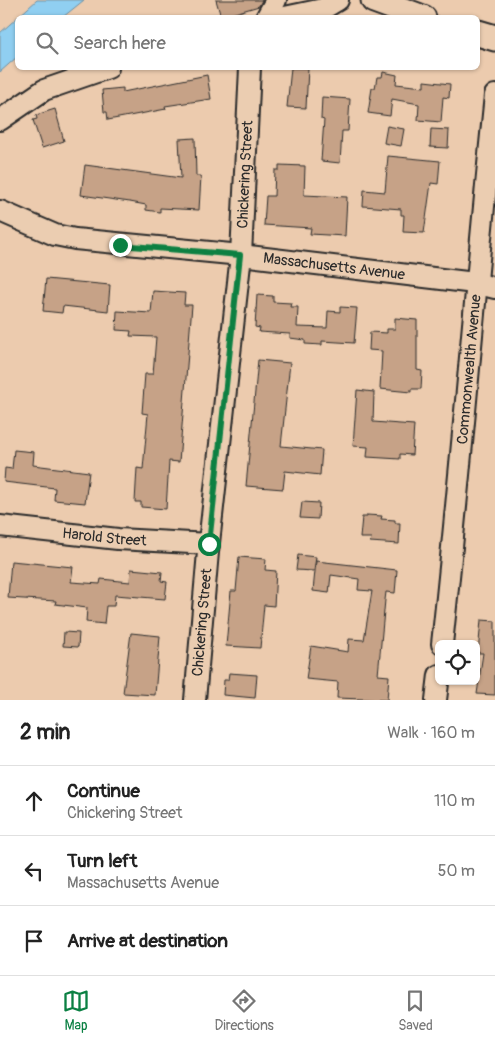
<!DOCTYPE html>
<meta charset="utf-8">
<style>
body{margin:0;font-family:Pangolin,sans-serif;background:#f2f2f2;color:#222}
.controls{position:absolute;right:15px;bottom:15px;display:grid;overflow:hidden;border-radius:8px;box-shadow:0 1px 4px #0004}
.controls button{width:45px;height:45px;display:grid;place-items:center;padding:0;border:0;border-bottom:1px solid #e0e0e0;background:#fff;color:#222;font:25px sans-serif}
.stop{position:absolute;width:15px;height:15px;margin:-11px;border:4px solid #0b8043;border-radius:50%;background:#fff}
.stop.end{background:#0b8043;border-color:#fff;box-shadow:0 1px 5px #0008}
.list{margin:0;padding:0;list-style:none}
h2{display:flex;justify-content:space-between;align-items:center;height:65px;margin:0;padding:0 20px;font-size:21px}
h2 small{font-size:16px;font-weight:400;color:#767676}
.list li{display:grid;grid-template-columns:32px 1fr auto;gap:15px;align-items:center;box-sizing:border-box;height:70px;padding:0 20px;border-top:1px solid #e0e0e0}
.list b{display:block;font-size:19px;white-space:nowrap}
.list p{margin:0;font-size:16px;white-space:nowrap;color:#767676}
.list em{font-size:16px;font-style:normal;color:#767676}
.icon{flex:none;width:28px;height:28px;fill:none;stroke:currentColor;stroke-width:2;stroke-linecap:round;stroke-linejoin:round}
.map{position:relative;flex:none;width:495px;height:700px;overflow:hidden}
.search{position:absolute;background:#fff;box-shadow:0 1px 4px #0004;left:15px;right:15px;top:15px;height:55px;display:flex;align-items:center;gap:12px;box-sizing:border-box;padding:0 18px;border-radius:8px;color:#767676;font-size:19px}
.sheet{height:275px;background:#fff}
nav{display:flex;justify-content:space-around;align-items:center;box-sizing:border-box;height:70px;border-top:1px solid #e0e0e0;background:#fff;font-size:14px;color:#767676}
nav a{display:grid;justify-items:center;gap:2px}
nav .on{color:#0b8043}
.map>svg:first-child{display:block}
.water{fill:#90cff1;stroke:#688da2}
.building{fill:#c6a287;stroke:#2b2b2b}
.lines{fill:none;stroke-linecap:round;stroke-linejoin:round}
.minor-casing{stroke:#2b2b2b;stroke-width:24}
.tertiary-casing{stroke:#2b2b2b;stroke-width:29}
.minor{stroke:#ebcdb1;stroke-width:20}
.tertiary{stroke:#ebcdb1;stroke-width:25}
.route{stroke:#0b8043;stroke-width:6}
.labels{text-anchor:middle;stroke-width:4;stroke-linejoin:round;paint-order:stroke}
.street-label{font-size:15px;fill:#2b2b2b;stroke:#ebcdb1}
</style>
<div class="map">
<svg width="495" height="700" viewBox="0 0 495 700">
<rect width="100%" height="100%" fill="#eccbae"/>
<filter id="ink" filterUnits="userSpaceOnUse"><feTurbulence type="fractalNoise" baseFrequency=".02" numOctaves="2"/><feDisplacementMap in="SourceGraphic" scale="10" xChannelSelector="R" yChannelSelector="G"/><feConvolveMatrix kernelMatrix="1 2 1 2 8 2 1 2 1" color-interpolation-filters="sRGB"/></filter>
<g filter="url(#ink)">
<polygon class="water" points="37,0 84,0 63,17 18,18 17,57 0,72 0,33"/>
<g class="building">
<polygon points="216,0 262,0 259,6 221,17"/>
<polygon points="291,68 308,68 306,108 287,107"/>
<polygon points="383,72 397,75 396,84 424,87 424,81 450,84 449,98 443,97 441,122 418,120 419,104 392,99 390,116 368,113 372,88 375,88 377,77 382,77"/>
<polygon points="207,75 211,99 165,106 166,109 108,120 107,112 104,112 102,90 123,88 123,92"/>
<polygon points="322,97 350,99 348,131 342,131 340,163 321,161 324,120 321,119"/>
<polygon points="55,109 64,141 42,148 33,120 37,119 36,115"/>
<polygon points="387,126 404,129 401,146 384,143"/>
<polygon points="431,129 449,130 448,148 430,147"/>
<polygon points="195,138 196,176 201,176 199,210 160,208 160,212 146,210 146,205 130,202 81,195 85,165 181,178 179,139"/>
<polygon points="388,156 440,161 438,184 431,183 424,233 403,232 404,215 401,215 401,209 363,206 364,190 385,192"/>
<polygon points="279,165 305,166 304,195 347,197 345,236 310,234 311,228 264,225 266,196 274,196 275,170 279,170"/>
<polygon points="46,279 110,285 108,311 63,306 62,313 43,311"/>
<polygon points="153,291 185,293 184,305 192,305 180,450 179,462 169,461 166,509 141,507 141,502 135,502 137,468 143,469 148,414 142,413 145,374 153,374 156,337 130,336 131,331 116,330 117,311 151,313"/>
<polygon points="257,295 273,296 273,302 291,303 290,307 298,307 297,327 327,328 328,311 340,312 340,307 357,308 354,343 322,341 322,345 305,344 305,340 290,338 290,334 259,332 260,328 255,327"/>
<polygon points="395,318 417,320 417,370 422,371 421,389 411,389 411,392 380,389 382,351 369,350 370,332 387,333 387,329 395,329"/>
<polygon points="258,360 290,363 281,446 322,450 320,475 285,471 283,489 246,486"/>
<polygon points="357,390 374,392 373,422 414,425 412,455 400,454 400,459 367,457 368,447 353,446"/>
<polygon points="14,450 34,452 33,465 89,472 85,503 54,500 55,488 4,482 5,468 12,469"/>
<polygon points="302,502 319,503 318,519 300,518"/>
<polygon points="367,515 382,516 381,519 395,520 395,523 400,523 399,544 370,542 371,538 360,538 362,517 367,517"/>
<polygon points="298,555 316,557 314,571 296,570"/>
<polygon points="239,557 266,559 265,570 276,571 274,606 264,605 260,648 226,646 231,591 236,591"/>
<polygon points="11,561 73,567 71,582 100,584 101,579 130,582 131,569 162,572 161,581 167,582 165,599 115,595 114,606 106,606 104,624 86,622 87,608 55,604 56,601 8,598"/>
<polygon points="316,561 397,570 395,593 386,592 385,600 378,675 389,676 387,700 337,698 338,682 306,679 311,646 348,652 349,639 364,640 372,591 358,590 359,579 331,575 329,593 313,591"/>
<polygon points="481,620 495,621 495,695 477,694 483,653 478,653"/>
<polygon points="64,632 79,633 78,647 63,646"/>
<polygon points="131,633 160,636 155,695 123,693"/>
<polygon points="229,673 257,675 255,698 223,695 224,680 228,680"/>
</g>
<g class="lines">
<defs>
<g id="minor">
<polyline points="266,18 276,0"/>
<polyline points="280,18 323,9 338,0"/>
<polyline points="0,120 44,90 108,68"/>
<path id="s1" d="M0 211 55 235 75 239 241 255 475 283 495 288"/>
<path id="s2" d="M0 526 118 539 209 544"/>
<path id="s3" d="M442 644C462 461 476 278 495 95"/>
<path id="s4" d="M195 700 208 552 241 255 250 68"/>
<polyline points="436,700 439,675"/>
</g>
<g id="tertiary">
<polyline points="374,0 423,18"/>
<polyline points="478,33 495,38"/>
</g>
</defs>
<use href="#minor" class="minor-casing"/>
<use href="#tertiary" class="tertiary-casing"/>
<use href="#minor" class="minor"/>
<use href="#tertiary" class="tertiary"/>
</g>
</g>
<g class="lines" filter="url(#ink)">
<polyline class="route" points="120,245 240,255 209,544"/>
</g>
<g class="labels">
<g class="street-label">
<text dy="5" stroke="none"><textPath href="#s4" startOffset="528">Chickering Street</textPath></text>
<text dy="5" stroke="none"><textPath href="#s1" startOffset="341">Massachusetts Avenue</textPath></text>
<text dy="5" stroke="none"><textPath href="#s3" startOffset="276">Commonwealth Avenue</textPath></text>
<text dy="5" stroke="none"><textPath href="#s2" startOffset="105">Harold Street</textPath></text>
<text dy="5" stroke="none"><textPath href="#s4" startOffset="78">Chickering Street</textPath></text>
</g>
</g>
</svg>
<div class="controls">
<button><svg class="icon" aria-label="locate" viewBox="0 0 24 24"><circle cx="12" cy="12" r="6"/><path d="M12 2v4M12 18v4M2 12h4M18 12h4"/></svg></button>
</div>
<div class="stop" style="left:209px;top:544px"></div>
<div class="stop end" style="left:120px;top:245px"></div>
<div class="search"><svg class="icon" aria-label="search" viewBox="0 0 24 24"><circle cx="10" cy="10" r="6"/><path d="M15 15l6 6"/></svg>Search here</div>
</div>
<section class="sheet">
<h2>2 min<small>Walk · 160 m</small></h2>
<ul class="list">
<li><svg class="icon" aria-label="ahead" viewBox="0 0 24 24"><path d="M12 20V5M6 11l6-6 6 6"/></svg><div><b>Continue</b><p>Chickering Street</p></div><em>110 m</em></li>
<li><svg class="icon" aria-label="left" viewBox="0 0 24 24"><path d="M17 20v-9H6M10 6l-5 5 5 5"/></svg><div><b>Turn left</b><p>Massachusetts Avenue</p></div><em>50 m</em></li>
<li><svg class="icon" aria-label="arrive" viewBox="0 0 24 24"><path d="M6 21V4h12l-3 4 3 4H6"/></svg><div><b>Arrive at destination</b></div></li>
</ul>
</section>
<nav>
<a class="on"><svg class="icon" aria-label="map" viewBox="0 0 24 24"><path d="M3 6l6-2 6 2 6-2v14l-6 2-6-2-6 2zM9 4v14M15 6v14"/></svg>Map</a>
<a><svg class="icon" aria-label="directions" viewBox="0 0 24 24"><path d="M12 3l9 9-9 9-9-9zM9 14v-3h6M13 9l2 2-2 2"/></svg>Directions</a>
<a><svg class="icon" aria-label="saved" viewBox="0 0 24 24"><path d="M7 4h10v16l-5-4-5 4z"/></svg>Saved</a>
</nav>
